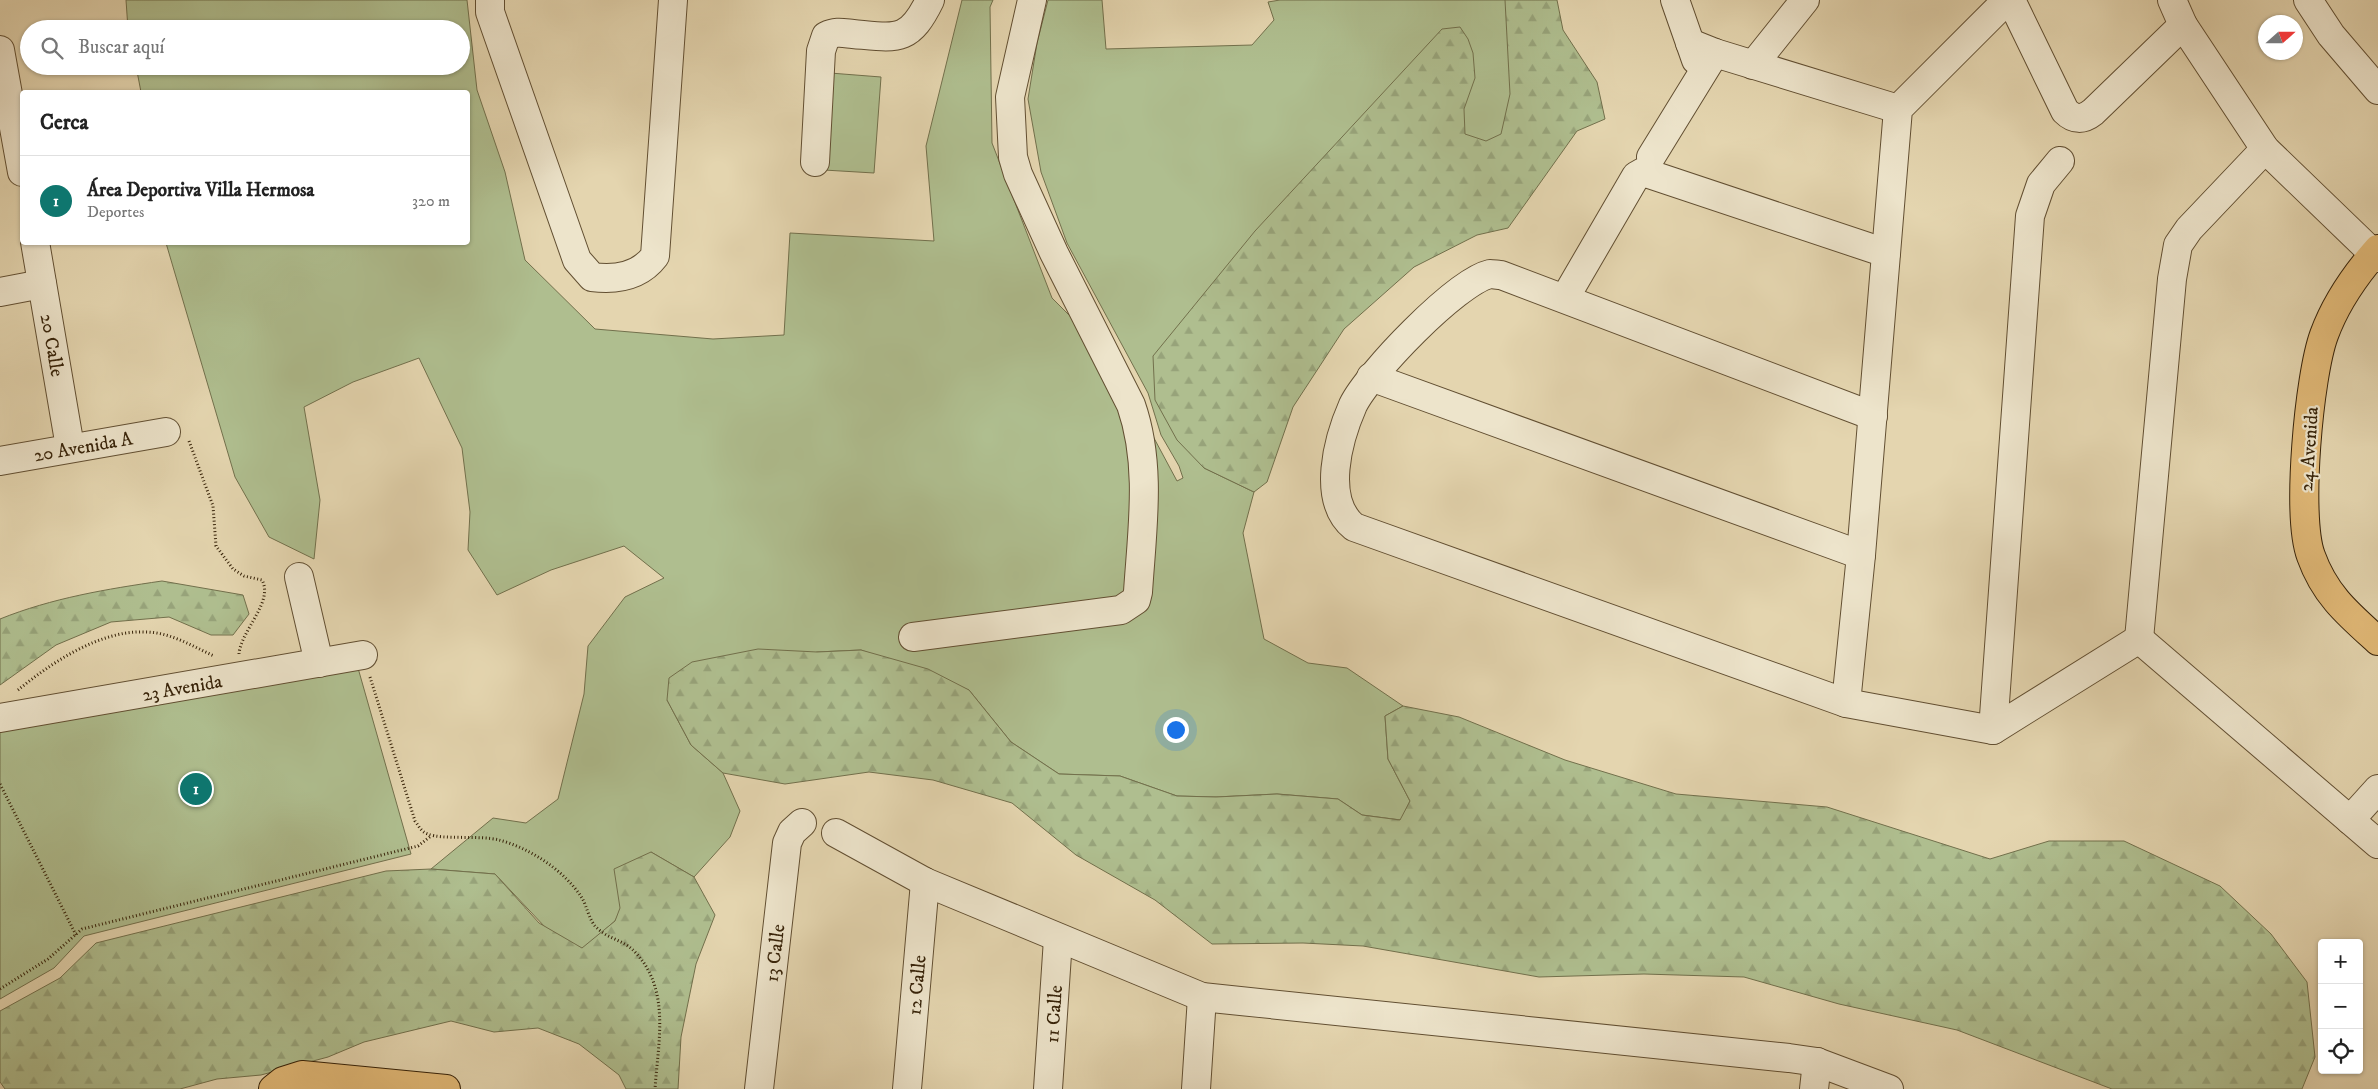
<!DOCTYPE html>
<html lang="es">
<meta charset="utf-8">
<style>
body{margin:0;font-family:"IM FELL DW Pica",serif;background:#f2f2f2;color:#222}
.controls{position:absolute;right:15px;bottom:15px;display:grid;overflow:hidden;border-radius:5px;box-shadow:0 1px 4px #0004}
.controls button{width:45px;height:45px;display:grid;place-items:center;padding:0;border:0;border-bottom:1px solid #e0e0e0;background:#fff;color:#222;font:25px sans-serif}
.compass{position:absolute;left:2258px;top:15px;width:45px;height:45px;border-radius:50%;background:#fff;box-shadow:0 1px 4px #0004;rotate:69deg}
.you{position:absolute;left:1175px;top:729px;width:18px;height:18px;margin:-12px;border:4px solid #fff;border-radius:50%;background:#1a73e8;box-shadow:0 0 0 8px #1a73e833}
.badge{display:grid;place-items:center;width:32px;height:32px;border-radius:50%;background:#0f766e;color:#fff;font-size:16px;font-weight:700}
.pin{position:absolute;translate:-50% -50%;border:2px solid #fff;box-shadow:0 1px 5px #0006}
.list{margin:0;padding:0;list-style:none}
h2{display:flex;justify-content:space-between;align-items:center;height:65px;margin:0;padding:0 20px;font-size:21px}
h2 small{font-size:16px;font-weight:400;color:#767676}
.list li{display:grid;grid-template-columns:32px 1fr auto;gap:15px;align-items:center;box-sizing:border-box;height:90px;padding:0 20px;border-top:1px solid #e0e0e0}
.list b{display:block;font-size:19px;white-space:nowrap}
.list p{margin:0;font-size:16px;white-space:nowrap;color:#767676}
.list em{font-size:16px;font-style:normal;color:#767676}
.icon{flex:none;width:28px;height:28px;fill:none;stroke:currentColor;stroke-width:2;stroke-linecap:round;stroke-linejoin:round}
.map{position:relative;flex:none;width:2378px;height:1089px;overflow:hidden}
.search{position:absolute;background:#fff;box-shadow:0 1px 4px #0004;left:20px;top:20px;width:450px;height:55px;display:flex;align-items:center;gap:12px;box-sizing:border-box;padding:0 18px;border-radius:28px;color:#767676;font-size:19px}
.panel{position:absolute;background:#fff;box-shadow:0 1px 4px #0004;left:20px;top:90px;width:450px;height:155px;border-radius:5px}
.map>svg:first-child{display:block}
.green{fill:#afbe8f;stroke:#72704c}
.forest{fill:url(#forest-firs);stroke:#72704c}
.lines{fill:none;stroke-linecap:round;stroke-linejoin:round}
.minor-casing{stroke:#624f32;stroke-width:30}
.major-casing{stroke:#362208;stroke-width:30}
.path{stroke:#362208;stroke-width:3;stroke-dasharray:1 2.5;stroke-linecap:butt}
.minor{stroke:#ede4cb;stroke-width:28}
.major{stroke:#e2ba78;stroke-width:28}
.labels{text-anchor:middle;stroke-width:4.5;stroke-linejoin:round;paint-order:stroke}
.street-label{font-size:19px;fill:#362208;stroke:#ede4cb}
</style>
<div class="map">
<svg width="2378" height="1089" viewBox="0 0 2378 1089">
<defs>
<pattern id="forest-firs" width="22" height="20" patternUnits="userSpaceOnUse" patternTransform="scale(1.25)"><rect width="22" height="20" fill="#afbe8f"/><path d="M5 1l3.5 6h-7zM16 11l3.5 6h-7z" fill="#97a37a"/></pattern>
</defs>
<rect width="100%" height="100%" fill="#e4d5af"/>
<filter id="stains"><feTurbulence type="fractalNoise" baseFrequency=".004" numOctaves="4"/><feColorMatrix values="0 0 0 0 .2 0 0 0 0 .09 0 0 0 0 .02 0 0 0 .5 -.17"/></filter>
<radialGradient id="worn" r=".72"><stop offset=".6" stop-color="#630" stop-opacity="0"/><stop offset="1" stop-color="#630" stop-opacity=".3"/></radialGradient>
<g class="green">
<polygon points="126,0 467,0 477,90 505,172 525,260 595,329 713,339 784,335 790,233 934,241 926,146 962,0 993,0 990,7 992,143 1052,298 1110,356 1177,481 1183,478 1179,466 1161,435 1148,393 1067,243 1041,172 1028,99 1037,43 1048,0 1102,0 1106,49 1252,45 1274,20 1268,2 1280,0 1518,0 1510,139 1204,468 1254,492 1243,533 1264,639 1308,663 1347,668 1403,706 1385,716 1388,759 1410,801 1401,820 1362,815 1338,799 1277,794 1216,797 1177,796 1120,776 1059,774 1011,742 969,690 861,650 817,652 667,700 691,745 723,773 740,811 730,837 694,877 651,852 615,921 582,949 545,927 495,874 431,869 493,818 526,823 558,799 584,694 588,646 625,597 664,578 624,546 551,570 497,595 468,550 470,512 462,448 419,358 353,382 304,407 320,500 314,559 269,537 235,477 166,243 468,242 468,92 141,92 136,66 461,66 461,29 128,29"/>
<polygon points="830,73 881,77 874,173 824,170"/>
<polygon points="356,661 411,854 84,936 54,968 0,999 0,724"/>
</g>
<g class="forest">
<polygon points="1505,0 1557,0 1563,30 1597,82 1605,119 1577,131 1508,228 1477,235 1414,267 1344,329 1293,407 1267,482 1254,492 1204,468 1177,440 1155,400 1153,356 1255,231 1442,29 1460,27 1468,39 1473,53 1475,78 1464,109 1465,134 1486,141 1501,134 1510,94"/>
<path d="M162 581 243 595 249 614 233 635H211L169 617 111 622 56 645 0 685V619C52 598 107 589 162 581Z"/>
<polygon points="758,649 817,652 861,650 928,669 969,690 1011,742 1059,774 1120,776 1177,796 1216,797 1277,794 1338,799 1362,815 1400,820 1410,801 1388,759 1385,716 1403,706 1459,717 1565,760 1676,794 1827,807 1990,859 2049,841 2124,841 2220,886 2271,934 2307,982 2315,1057 2302,1089 2112,1089 1957,1030 1839,1004 1744,977 1644,974 1539,977 1363,946 1303,943 1212,944 1155,900 1076,855 1012,803 933,780 869,772 785,784 723,773 691,745 667,700 669,678 692,662"/>
<polygon points="651,852 694,877 715,915 696,964 681,1037 678,1089 626,1089 619,1075 579,1044 538,1028 494,1032 451,1021 364,1042 328,1057 261,1075 217,1079 180,1089 5,1089 0,1082 0,1011 60,978 96,943 386,871 431,869 495,874 539,923 582,948 615,921 620,908 614,869"/>
</g>
<g class="lines">
<defs>
<g id="minor">
<path d="M490 0V12L577 260 592 277C616 280 639 277 655 256L673 0"/>
<polyline points="1675,0 1696,60"/>
<path d="M2011 0 2065 111C2074 120 2083 120 2093 112L2183 25"/>
<polyline points="2172,0 2183,25 2265,149 2378,258"/>
<polyline points="2308,0 2331,35 2378,90"/>
<polyline points="1690,43 1715,53 1898,109"/>
<polyline points="0,50 22,172"/>
<polyline points="1753,65 1805,0"/>
<polyline points="1651,157 1715,53"/>
<path d="M815 162 821 51 826 36C836 31 843 33 853 34 897 38 909 43 930 0"/>
<polyline points="35,242 70,447"/>
<polyline points="0,292 42,284"/>
<polyline points="1565,298 1636,176 1643,172 1886,253"/>
<polyline points="1371,377 1861,555"/>
<path d="M1873 416 1501 275C1498 275 1493 274 1490 274 1456 282 1368 374 1353 405 1338 439 1321 500 1354 527L1846 703 1993 730 2139 639"/>
<polyline points="0,461 166,432"/>
<polyline points="299,577 319,663"/>
<path d="M913 637 1121 610 1136 600 1138 592C1142 530 1152 465 1131 405L1054 253 1018 174 1013 157 1010 97 1032 0"/>
<polyline points="2139,639 2172,279 2178,245 2189,229 2265,149"/>
<polyline points="2139,639 2378,844"/>
<polyline points="1846,703 1861,555 1898,109 2007,0"/>
<polyline points="0,718 363,655"/>
<polyline points="1993,730 2030,216 2041,184 2060,161"/>
<polyline points="2350,820 2378,789"/>
<polyline points="836,833 925,882 1202,997 1789,1058 1817,1062 1889,1089"/>
<polyline points="759,1089 787,843 792,832 802,823"/>
<polyline points="907,1089 925,882"/>
<polyline points="1048,1089 1058,939"/>
<polyline points="1196,1089 1202,997"/>
<polyline points="1814,1089 1817,1062"/>
</g>
<g id="major">
<path d="M2378 249C2355 275 2336 302 2324 335 2309 376 2296 516 2311 556 2325 595 2348 614 2378 641"/>
<polyline points="273,1089 283,1081 302,1075 446,1089"/>
</g>
</defs>
<use href="#minor" class="minor-casing"/>
<use href="#major" class="major-casing"/>
<g class="path">
<path d="M189 441 213 506 216 546 233 569 244 576 262 580C274 602 241 630 239 654"/>
<path d="M370 677 415 821C419 826 421 832 428 834 441 840 480 835 499 840 530 848 565 871 582 898 587 906 589 921 597 928 608 939 624 940 635 952 671 990 658 1042 655 1089"/>
<path d="M18 690C51 663 100 630 145 632 170 632 192 646 214 656"/>
<polyline points="0,784 76,935"/>
<polyline points="0,989 48,959 82,929 418,846 431,836"/>
</g>
<use href="#minor" class="minor"/>
<use href="#major" class="major"/>
</g>
<g class="labels">
<g class="street-label">
<text transform="translate(53 345) rotate(80)" y="7">20 Calle</text>
<text transform="translate(83 446) rotate(-10)" y="7">20 Avenida A</text>
<text transform="translate(2308 449) rotate(-86)" y="7">24 Avenida</text>
<text transform="translate(182 687) rotate(-10)" y="7">23 Avenida</text>
<text transform="translate(774 953) rotate(-83)" y="7">13 Calle</text>
<text transform="translate(916 985) rotate(-85)" y="7">12 Calle</text>
<text transform="translate(1053 1014) rotate(-86)" y="7">11 Calle</text>
</g>
</g>
<rect width="100%" height="100%" filter="url(#stains)"/>
<rect width="100%" height="100%" fill="url(#worn)"/>
</svg>
<div class="controls">
<button>+</button>
<button>−</button>
<button><svg class="icon" aria-label="locate" viewBox="0 0 24 24"><circle cx="12" cy="12" r="6"/><path d="M12 2v4M12 18v4M2 12h4M18 12h4"/></svg></button>
</div>
<svg class="compass" viewBox="-18 -18 36 36"><path d="M0-13l5 13h-10z" fill="#e53935"/><path d="M0 13l5-13h-10z" fill="#767676"/></svg>
<div class="you"></div>
<div class="pin badge" style="left:196px;top:789px">1</div>
<div class="search"><svg class="icon" aria-label="search" viewBox="0 0 24 24"><circle cx="10" cy="10" r="6"/><path d="M15 15l6 6"/></svg>Buscar aquí</div>
<section class="panel">
<h2>Cerca<small></small></h2>
<ul class="list">
<li><span class="badge">1</span><div><b>Área Deportiva Villa Hermosa</b><p>Deportes</p></div><em>320 m</em></li>
</ul>
</section>
</div>
